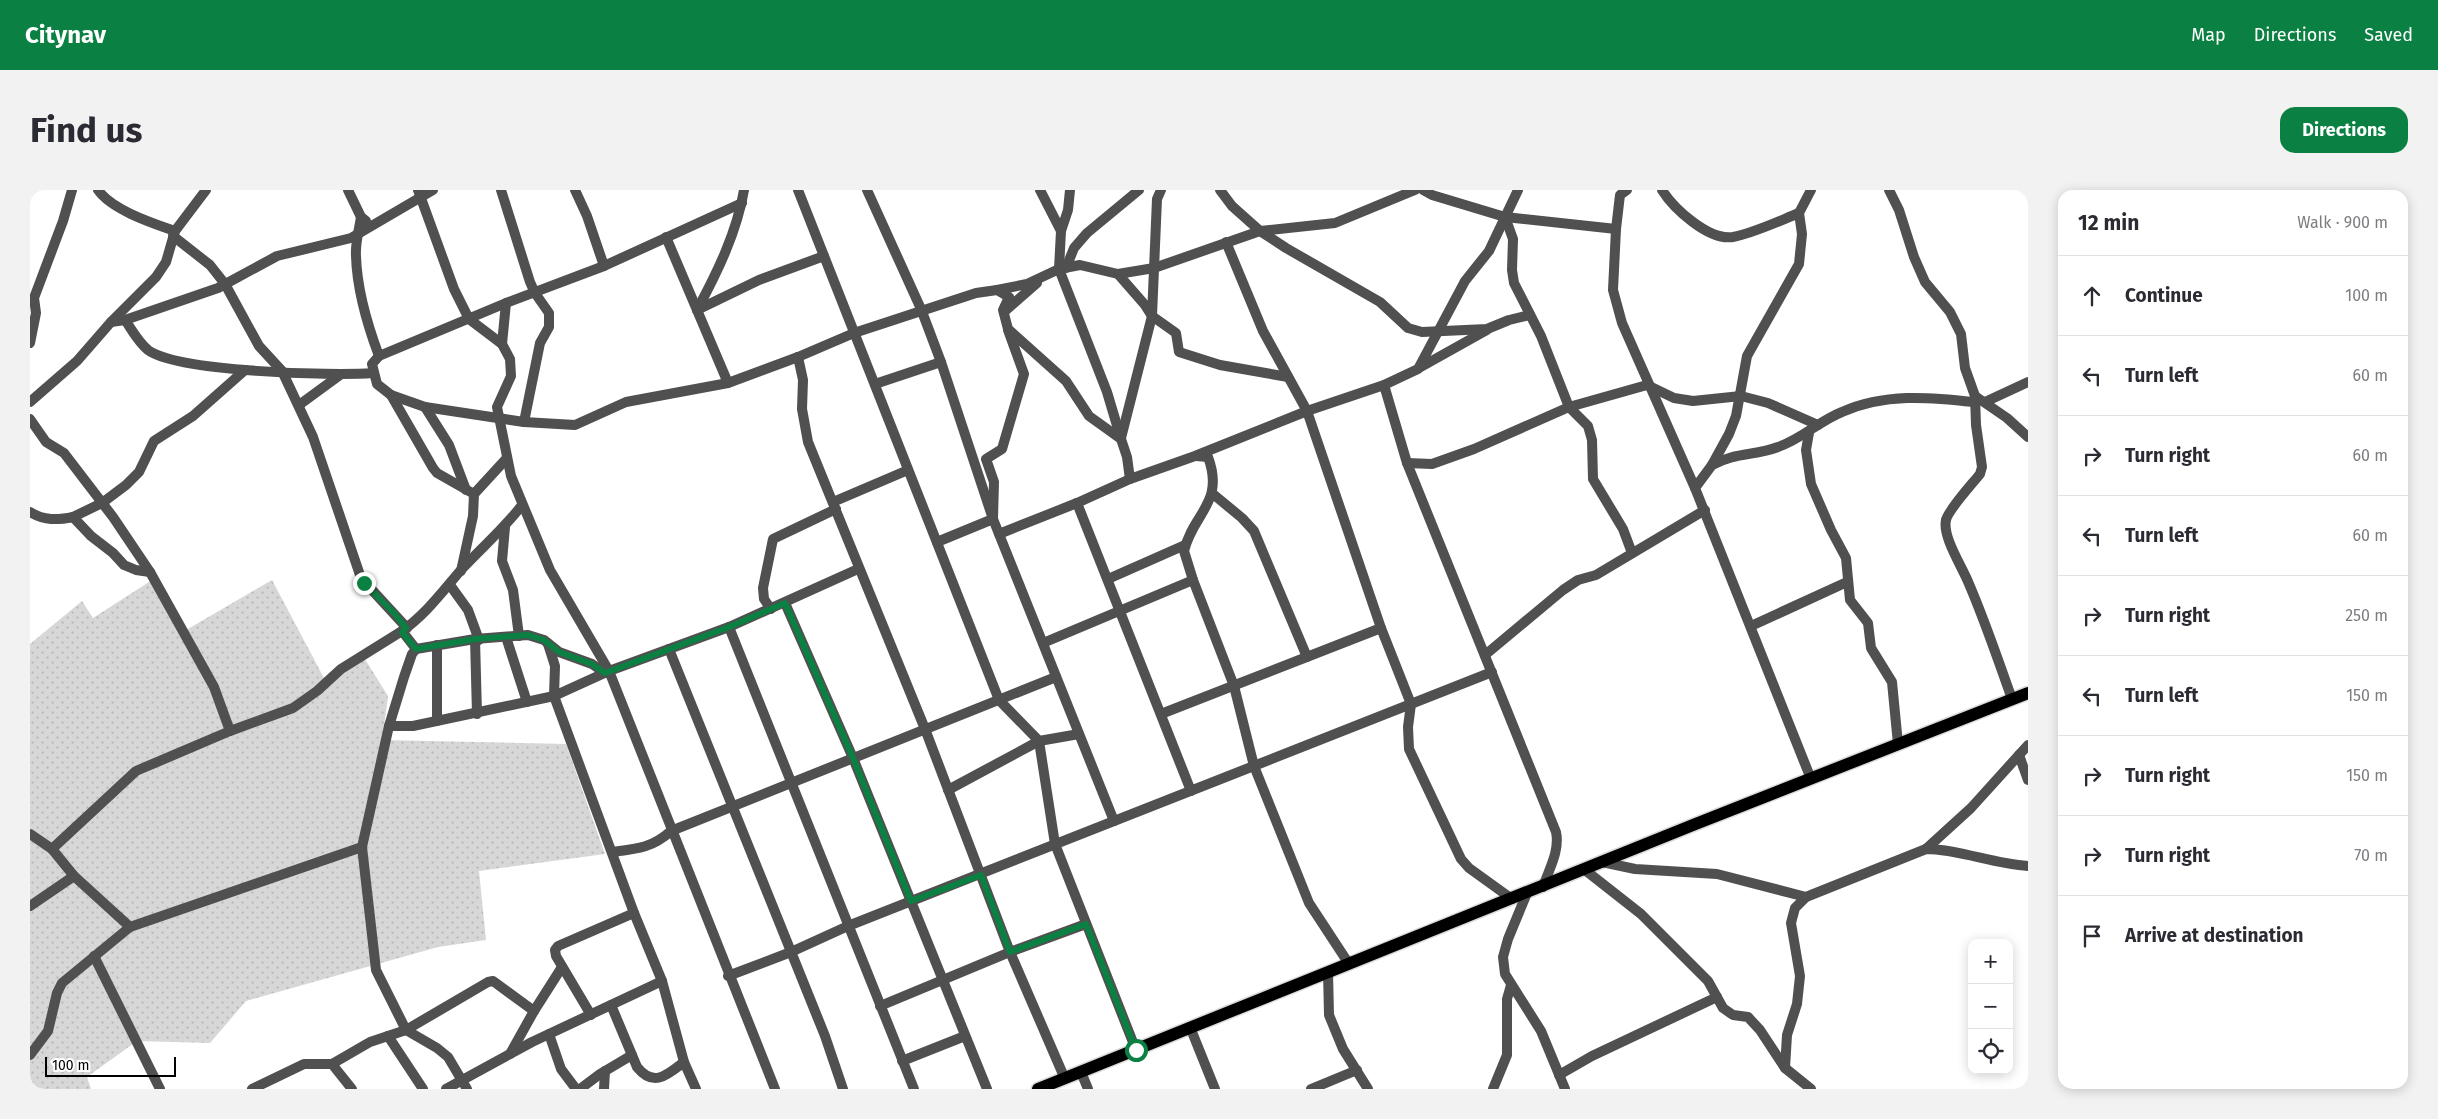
<!DOCTYPE html>
<meta charset="utf-8">
<style>
body{margin:0;font-family:"Fira Sans",sans-serif;background:#f2f2f3;color:#2b2b33}
.controls{position:absolute;right:15px;bottom:15px;display:grid;overflow:hidden;border-radius:10px;box-shadow:0 2px 12px #0003}
.controls button{width:45px;height:45px;display:grid;place-items:center;padding:0;border:0;border-bottom:1px solid #e1e1e2;background:#fff;color:#2b2b33;font:25px sans-serif}
.scale{position:absolute;left:15px;bottom:12px;width:131px;box-sizing:border-box;padding-left:5px;border:2px solid #000;border-top:0;font-size:14px;line-height:18px;white-space:nowrap;color:#000;-webkit-text-stroke:4px #fff;paint-order:stroke}
.stop{position:absolute;width:15px;height:15px;margin:-11px;border:4px solid #0b8043;border-radius:50%;background:#fff}
.stop.end{background:#0b8043;border-color:#fff;box-shadow:0 1px 5px #0008}
.list{margin:0;padding:0;list-style:none}
h2{display:flex;justify-content:space-between;align-items:center;height:65px;margin:0;padding:0 20px;font-size:21px}
h2 small{font-size:16px;font-weight:400;color:#7c7c81}
.list li{display:grid;grid-template-columns:32px 1fr auto;gap:15px;align-items:center;box-sizing:border-box;height:80px;padding:0 20px;border-top:1px solid #e1e1e2}
.list b{display:block;font-size:19px;white-space:nowrap}
.list em{font-size:16px;font-style:normal;color:#7c7c81}
.icon{flex:none;width:28px;height:28px;fill:none;stroke:currentColor;stroke-width:2;stroke-linecap:round;stroke-linejoin:round}
.map{position:relative;flex:none;width:1998px;height:899px;overflow:hidden;border-radius:15px}
header{display:flex;align-items:center;gap:30px;box-sizing:border-box;height:70px;padding:0 25px;background:#0b8043;color:#fff}
header strong{font-size:24px}
nav{display:flex;gap:28px;margin-inline-start:auto;font-size:18px}
.intro{display:flex;align-items:center;justify-content:space-between;box-sizing:border-box;height:120px;padding:0 30px}
h1{margin:0;font-size:35px}
.button{padding:12px 22px;border-radius:15px;background:#0b8043;color:#fff;font-size:18px;font-weight:700}
main{display:flex;gap:30px;padding:0 30px}
aside{flex:1;background:#fff;border-radius:15px;box-shadow:0 2px 12px #0003}
.map>svg:first-child{display:block}
.garden{fill:url(#garden-dots)}
.lines{fill:none;stroke-linecap:round;stroke-linejoin:round}
.primary-casing{stroke:#dbdbdb;stroke-width:15}
.minor{stroke:#505050;stroke-width:10}
.primary{stroke:#000;stroke-width:12}
.route{stroke:#0b8043;stroke-width:6}
</style>
<header>
<strong>Citynav</strong>
<nav><a>Map</a><a>Directions</a><a>Saved</a></nav>
</header>
<div class="intro"><h1>Find us</h1><a class="button">Directions</a></div>
<main>
<div class="map">
<svg width="1998" height="899" viewBox="0 0 1998 899">
<defs>
<pattern id="garden-dots" width="8" height="8" patternUnits="userSpaceOnUse" patternTransform="scale(1.25)"><rect width="8" height="8" fill="#d7d7d7"/><path d="M2 2h.1M6 6h.1" fill="none" stroke="#b7b7b7" stroke-width="1.8" stroke-linecap="round"/></pattern>
</defs>
<rect width="100%" height="100%" fill="#fff"/>
<polygon class="garden" points="122,390 151,443 242,390 295,490 333,466 358,506 352,550 536,554 575,664 449,681 456,750 408,757 216,811 180,853 107,851 57,887 61,899 0,899 0,454 52,411 63,428"/>
<g class="lines">
<defs>
<polyline id="primary" points="1008,899 1663,635 1998,503"/>
</defs>
<use href="#primary" class="primary-casing"/>
<g class="minor">
<path d="M68 0C82 20 122 33 145 41"/>
<polyline points="318,0 331,27 336,31"/>
<polyline points="388,0 424,99 439,129 472,154 480,169 481,186 467,217 481,286 520,380 579,481 745,899"/>
<polyline points="471,0 500,92 505,103 519,123 519,137 510,153 494,232"/>
<polyline points="545,0 557,26 574,76"/>
<polyline points="768,0 969,510 1009,551 1025,654 1106,860"/>
<polyline points="837,0 891,119 911,172 963,329 1084,631"/>
<polyline points="1010,0 1031,41 1029,79 1077,202 1091,249"/>
<polyline points="1190,0 1202,16 1230,41 1256,58 1350,112 1378,138 1392,142 1457,139 1479,130 1500,125"/>
<polyline points="1393,0 1402,5 1475,27 1586,39"/>
<polyline points="1597,0 1590,5 1586,39 1583,100 1592,133 1665,298"/>
<path d="M1632 0C1644 19 1679 51 1703 47 1724 43 1749 31 1769 23"/>
<polyline points="1781,0 1769,23 1772,44 1769,74 1717,166 1706,226 1699,244 1682,275 1665,298 1781,589"/>
<path d="M1859 0 1869 20 1884 67 1895 92 1920 122 1931 144 1935 178 1945 206 1946 235 1952 277 1950 284C1943 293 1918 320 1916 330 1912 347 1933 378 1939 394 1955 431 1968 470 1982 509"/>
<path d="M331 27C329 40 325 54 326 66 327 101 337 134 349 166"/>
<polyline points="1475,27 1483,49 1482,80 1484,93 1511,146 1539,217 1558,236 1562,250 1563,289 1593,339 1602,363"/>
<polyline points="1031,41 1038,20 1040,0"/>
<polyline points="143,46 180,75 195,94 229,156 252,181 283,247 331,388 377,438"/>
<polyline points="636,47 698,193"/>
<polyline points="1196,52 1233,141 1277,221 1351,438 1381,514 1378,537 1379,559 1431,669 1439,678 1482,709"/>
<polyline points="1036,78 1044,58 1057,43 1109,0"/>
<polyline points="1088,84 1115,115 1122,126 1146,143 1149,162 1190,175 1258,187"/>
<polyline points="967,100 997,94 1029,79 1050,75 1088,84 1124,78 1230,41 1305,33 1385,0"/>
<polyline points="667,120 729,90 794,66"/>
<path d="M667 120C687 83 707 42 714 0"/>
<polyline points="975,121 1007,93"/>
<path d="M95 130C102 140 108 152 118 160 148 182 302 186 343 183"/>
<polyline points="81,132 95,130 188,98 247,66 321,48 403,0"/>
<polyline points="0,153 6,123 4,108 33,31 42,0"/>
<polyline points="472,154 476,113"/>
<polyline points="768,167 773,190 772,219 778,252 895,539 980,762 1035,889"/>
<polyline points="1389,178 1457,140"/>
<polyline points="845,194 911,172"/>
<path d="M1354 195 1377 273 1526 642C1530 661 1519 679 1513 697"/>
<polyline points="361,205 395,217 494,232 545,235 596,212 698,193 768,167 824,143 946,103 967,100 979,107 973,120 978,139 1036,191 1059,226 1091,249 1097,267 1100,289"/>
<polyline points="1945,206 1977,228 1998,247"/>
<polyline points="0,212 47,171 81,132 126,87 136,72 145,41 176,0"/>
<polyline points="1955,212 1998,192"/>
<polyline points="269,215 310,185"/>
<polyline points="395,217 419,255 436,300"/>
<polyline points="0,229 16,252 34,263 83,327 120,382 184,497 200,541"/>
<polyline points="1779,243 1776,260 1781,294 1801,340 1816,368 1820,410 1838,433 1841,458 1862,492 1868,554"/>
<polyline points="1091,248 1122,126 1127,9 1131,0"/>
<path d="M1166 266 1178 267C1195 313 1163 323 1154 361L1163 390 1204 496 1224 576 1279 713 1319 774"/>
<polyline points="1377,273 1402,274 1444,259 1539,217 1617,195 1644,208 1663,211 1711,206 1738,213 1788,235"/>
<path d="M1682 275C1706 262 1725 266 1748 257 1772 249 1789 231 1812 222 1854 203 1899 207 1944 212"/>
<polyline points="444,304 407,283 403,278 361,205 347,194 342,174 349,166 476,113 574,76 712,13"/>
<polyline points="1183,304 1212,328 1224,341 1277,467"/>
<polyline points="803,312 878,280"/>
<polyline points="1047,313 1161,601"/>
<path d="M0 322C14 331 28 330 43 327L61 346 83 363 94 375 106 380 120 382"/>
<polyline points="43,327 72,313 96,295 109,282 124,251 163,226 215,180"/>
<polyline points="475,337 472,371 483,400 489,446"/>
<polyline points="969,344 1047,313 1100,289 1165,266 1277,221 1354,195 1388,179 1435,91 1459,61 1488,0"/>
<polyline points="907,352 963,329 964,292 956,269 972,259 994,184 978,140"/>
<polyline points="431,381 443,326 444,304 477,268"/>
<polyline points="1078,389 1155,355"/>
<polyline points="420,395 438,420 449,450"/>
<polyline points="755,413 823,568 957,899"/>
<polyline points="741,419 734,409 733,398 743,349 806,319"/>
<polyline points="1721,436 1817,392"/>
<polyline points="699,437 884,899"/>
<polyline points="476,447 497,512"/>
<polyline points="445,449 447,524"/>
<polyline points="1013,453 1163,390"/>
<polyline points="518,454 525,476 524,506 604,723 632,791 654,872 666,899"/>
<polyline points="407,455 407,531"/>
<polyline points="386,459 445,449 498,445 514,450 529,462 562,474 575,483"/>
<polyline points="639,459 795,846 813,899"/>
<polyline points="1455,465 1533,400 1548,390 1566,385 1675,320"/>
<polyline points="1131,524 1351,438"/>
<polyline points="359,536 383,536 524,506 579,481 699,437 828,379"/>
<polyline points="1989,565 1998,590"/>
<polyline points="918,600 1009,551 1049,544"/>
<polyline points="0,644 22,659 44,686 100,737"/>
<polyline points="22,659 106,581 200,541 263,518 287,501 311,479 372,441"/>
<polyline points="1896,659 1941,618 1998,555"/>
<path d="M582 662C607 659 622 658 641 641L1026 487"/>
<polyline points="1572,672 1605,679 1687,684 1776,707"/>
<polyline points="1555,680 1611,724 1678,791 1693,818 1703,825 1718,827 1730,840 1755,878 1781,899"/>
<polyline points="1497,703 1478,749 1473,767 1475,784 1511,841 1535,899"/>
<polyline points="0,716 44,686"/>
<polyline points="64,766 130,899"/>
<polyline points="1298,782 1299,825 1313,859 1338,899"/>
<polyline points="698,786 761,762 818,736 1462,482"/>
<path d="M581 815 607 877C624 898 637 885 654 872"/>
<polyline points="850,816 980,762 1056,734"/>
<polyline points="561,825 526,766 525,760 528,756 604,723"/>
<polyline points="1160,837 1185,899"/>
<polyline points="519,844 531,879 546,899"/>
<polyline points="358,846 393,899"/>
<polyline points="480,864 504,821"/>
<polyline points="0,865 18,841 27,803 32,793 100,737 332,657"/>
<polyline points="872,871 935,846"/>
<polyline points="302,874 322,899"/>
<path d="M1755 878 1757 845 1767 814 1770 786 1761 733 1765 718 1776 707 1896 659C1929 659 1963 674 1998 676"/>
<polyline points="1051,882 1058,899"/>
<polyline points="1529,885 1562,866 1687,807"/>
<polyline points="222,899 274,874 302,874 340,852 376,840 458,792 463,791 504,821 532,777"/>
<polyline points="416,899 502,852 632,791"/>
<path d="M437 899 418 867 407 858 376 840 346 780 332 657 359 536 374 487 382 464 386 459 372 441C396 424 412 402 431 380 451 358 474 339 492 315"/>
<polyline points="550,899 570,884 602,865"/>
<polyline points="574,899 575,881"/>
<polyline points="1281,899 1327,880"/>
<polyline points="1463,899 1477,865 1477,809 1481,795"/>
</g>
<use href="#primary" class="primary"/>
</g>
<g class="lines">
<polyline class="route" points="334,393 364,423 376,438 372,442 386,459 445,449 498,445 514,450 529,462 562,474 575,483 699,437 755,413 823,568 881,711 951,685 980,762 1056,734 1106,860"/>
</g>
</svg>
<div class="controls">
<button>+</button>
<button>−</button>
<button><svg class="icon" aria-label="locate" viewBox="0 0 24 24"><circle cx="12" cy="12" r="6"/><path d="M12 2v4M12 18v4M2 12h4M18 12h4"/></svg></button>
</div>
<div class="scale">100 m</div>
<div class="stop" style="left:1106px;top:860px"></div>
<div class="stop end" style="left:334px;top:393px"></div>
</div>
<aside>
<h2>12 min<small>Walk · 900 m</small></h2>
<ul class="list">
<li><svg class="icon" aria-label="ahead" viewBox="0 0 24 24"><path d="M12 20V5M6 11l6-6 6 6"/></svg><div><b>Continue</b></div><em>100 m</em></li>
<li><svg class="icon" aria-label="left" viewBox="0 0 24 24"><path d="M17 20v-9H6M10 6l-5 5 5 5"/></svg><div><b>Turn left</b></div><em>60 m</em></li>
<li><svg class="icon" aria-label="right" viewBox="0 0 24 24"><path d="M7 20v-9h11M14 6l5 5-5 5"/></svg><div><b>Turn right</b></div><em>60 m</em></li>
<li><svg class="icon" aria-label="left" viewBox="0 0 24 24"><path d="M17 20v-9H6M10 6l-5 5 5 5"/></svg><div><b>Turn left</b></div><em>60 m</em></li>
<li><svg class="icon" aria-label="right" viewBox="0 0 24 24"><path d="M7 20v-9h11M14 6l5 5-5 5"/></svg><div><b>Turn right</b></div><em>250 m</em></li>
<li><svg class="icon" aria-label="left" viewBox="0 0 24 24"><path d="M17 20v-9H6M10 6l-5 5 5 5"/></svg><div><b>Turn left</b></div><em>150 m</em></li>
<li><svg class="icon" aria-label="right" viewBox="0 0 24 24"><path d="M7 20v-9h11M14 6l5 5-5 5"/></svg><div><b>Turn right</b></div><em>150 m</em></li>
<li><svg class="icon" aria-label="right" viewBox="0 0 24 24"><path d="M7 20v-9h11M14 6l5 5-5 5"/></svg><div><b>Turn right</b></div><em>70 m</em></li>
<li><svg class="icon" aria-label="arrive" viewBox="0 0 24 24"><path d="M6 21V4h12l-3 4 3 4H6"/></svg><div><b>Arrive at destination</b></div></li>
</ul>
</aside>
</main>
